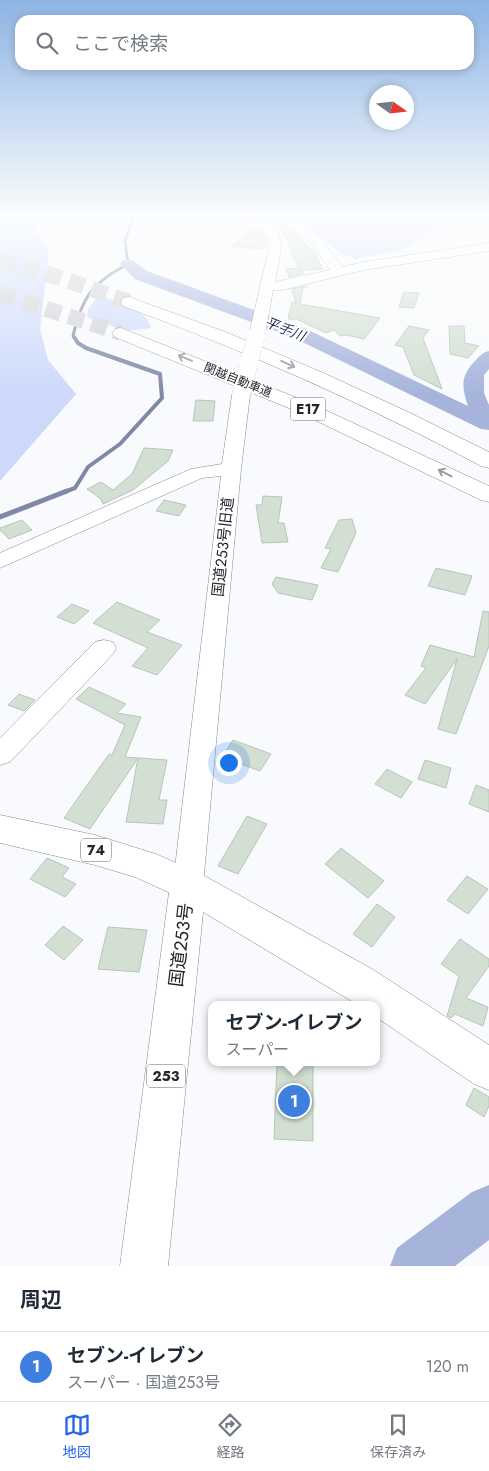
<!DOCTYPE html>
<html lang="ja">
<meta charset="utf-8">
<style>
body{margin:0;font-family:Jost,"Noto Sans JP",sans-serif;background:#f2f2f3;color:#1f2937}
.compass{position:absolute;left:369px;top:85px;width:45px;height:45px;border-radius:50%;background:#fff;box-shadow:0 2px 8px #0003;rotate:104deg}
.you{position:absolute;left:228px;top:762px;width:18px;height:18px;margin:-12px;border:4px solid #fff;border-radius:50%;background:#1a73e8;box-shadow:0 0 0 8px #1a73e833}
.badge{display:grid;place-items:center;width:32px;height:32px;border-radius:50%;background:#2563eb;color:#fff;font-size:16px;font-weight:700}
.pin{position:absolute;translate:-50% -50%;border:2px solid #fff;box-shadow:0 1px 5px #0006}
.popup{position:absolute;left:208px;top:1001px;width:172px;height:65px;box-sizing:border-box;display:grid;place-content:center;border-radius:10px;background:#fff;filter:drop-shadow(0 1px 4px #0005);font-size:16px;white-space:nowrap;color:#747a83}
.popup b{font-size:19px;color:#1f2937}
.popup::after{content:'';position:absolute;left:50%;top:100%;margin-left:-10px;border:10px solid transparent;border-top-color:#fff}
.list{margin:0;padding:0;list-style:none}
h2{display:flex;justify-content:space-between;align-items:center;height:65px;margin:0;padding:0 20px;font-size:21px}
h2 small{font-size:16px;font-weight:400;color:#747a83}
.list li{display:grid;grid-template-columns:32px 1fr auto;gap:15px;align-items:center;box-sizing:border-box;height:70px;padding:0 20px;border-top:1px solid #e0e1e3}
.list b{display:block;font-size:19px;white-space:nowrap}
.list p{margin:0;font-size:16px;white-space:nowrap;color:#747a83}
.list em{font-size:16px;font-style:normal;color:#747a83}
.icon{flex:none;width:28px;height:28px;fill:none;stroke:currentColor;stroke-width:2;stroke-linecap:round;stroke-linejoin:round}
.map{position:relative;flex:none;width:489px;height:1266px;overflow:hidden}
.search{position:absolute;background:#fff;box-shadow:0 2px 8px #0003;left:15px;right:15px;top:15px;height:55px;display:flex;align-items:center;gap:12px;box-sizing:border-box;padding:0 18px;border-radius:15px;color:#747a83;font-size:19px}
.sheet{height:135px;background:#fff}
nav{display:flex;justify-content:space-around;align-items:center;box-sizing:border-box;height:70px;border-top:1px solid #e0e1e3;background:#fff;font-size:14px;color:#747a83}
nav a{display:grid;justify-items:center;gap:2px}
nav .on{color:#2563eb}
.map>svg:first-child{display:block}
.green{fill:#ccd9fb}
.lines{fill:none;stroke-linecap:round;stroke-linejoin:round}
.stream-far2{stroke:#7f89a7;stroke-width:3}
.stream-far1{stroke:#7f89a7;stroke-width:4}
.stream{stroke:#7f89a7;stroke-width:5}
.river{fill:#a6b4dc;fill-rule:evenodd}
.building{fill:#d2dfd2;stroke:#b8c5b8}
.highway-tunnel{stroke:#ced0d3;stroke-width:16;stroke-dasharray:16 8;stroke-linecap:butt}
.minor-casing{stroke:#848998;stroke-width:1}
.major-casing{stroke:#848998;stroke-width:1}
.highway-casing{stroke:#848998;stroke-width:1}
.minor{fill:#fff;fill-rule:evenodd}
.major{fill:#fff;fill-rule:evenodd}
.highway{fill:#fff;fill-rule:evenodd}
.minor-bridge-far1-casing{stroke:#848998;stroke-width:14;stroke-linecap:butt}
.minor-bridge-casing{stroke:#848998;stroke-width:18;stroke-linecap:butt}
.minor-bridge-far1{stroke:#fff;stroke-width:14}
.minor-bridge{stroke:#fff;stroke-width:18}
.oneway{stroke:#9c9da0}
.labels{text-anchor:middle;stroke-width:4;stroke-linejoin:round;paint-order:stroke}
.far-street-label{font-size:12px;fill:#24262c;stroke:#fff}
.far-water-label{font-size:14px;font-style:italic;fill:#1c2959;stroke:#fff}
.shield{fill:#fff;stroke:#66676b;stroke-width:1}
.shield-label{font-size:14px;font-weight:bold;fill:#24262c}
.street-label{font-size:15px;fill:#24262c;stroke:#fff}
.near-street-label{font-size:18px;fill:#24262c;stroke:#fff}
</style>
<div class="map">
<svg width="489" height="1266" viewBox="0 0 489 1266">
<rect width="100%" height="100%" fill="#f8fafd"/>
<g class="green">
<polygon points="0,218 29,218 49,252 40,329 48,360 76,394 0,481"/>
<polygon points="320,218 462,218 428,233 402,250 355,259 340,253 311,228 312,220"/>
<path d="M99 295C119 303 144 305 151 328L126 331 87 317 88 309Z"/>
</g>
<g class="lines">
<path class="stream-far2" d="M75 338 73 336C82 297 92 283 128 264L125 241 133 218"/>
<polyline class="stream-far1" points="64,492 75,488 88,467 120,444 162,398 160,374 86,348 78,343 74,337"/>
<polyline class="stream" points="0,517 67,491"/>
<g class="river">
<path d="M128 259 134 261 147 271 306 329 468 406C462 388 460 377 474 362 479 357 481 353 489 351V369L484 375V393L489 405V430L481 429 292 337 135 279 120 264 122 261Z"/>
<polygon points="489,1185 489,1240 455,1266 390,1266 397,1248 472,1192"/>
</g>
</g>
<g class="building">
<polygon points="279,221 313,250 323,269 302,270 303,274 289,277 286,268 299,269"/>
<polygon points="252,230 262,232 265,236 266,243 263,249 231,246"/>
<polygon points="307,286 307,287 303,287 300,304 380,318 364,339 346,335 340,336 334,330 326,333 296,319 288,319 292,302 296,303 292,289"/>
<polygon points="404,292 419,293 414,308 399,307"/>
<polygon points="409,326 429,330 423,338 442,389 414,375 403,347 395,345"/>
<polygon points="449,326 464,326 465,343 479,346 468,358 450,354"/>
<polygon points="196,400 215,401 213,421 193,421"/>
<polygon points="144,448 173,450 168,461 133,490 103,504 101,499 87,489 101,482 113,490 132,474"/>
<polygon points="263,496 282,497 278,523 284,523 288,542 262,543 256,505 262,505"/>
<polygon points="164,500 186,505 179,516 156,511"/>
<polygon points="352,519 356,533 338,572 321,568 331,549 325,548 339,520"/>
<polygon points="22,520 32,530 9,539 0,530 0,528"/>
<polygon points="436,568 472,576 465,595 428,586"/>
<polygon points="276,577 318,585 312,600 278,593 272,584"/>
<polygon points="117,602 160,620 147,632 182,645 157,675 132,666 148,648 93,623"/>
<polygon points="72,604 89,611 74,624 57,617"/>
<polygon points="483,611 489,612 489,646 456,734 438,729 457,659 425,704 405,695 426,668 421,666 430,645 474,657"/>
<polygon points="89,687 126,704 117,713 141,717 125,757 167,760 159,800 167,800 163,824 126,822 138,758 90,829 64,818 109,754 112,755 125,725 76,699"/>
<polygon points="19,694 35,700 24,711 8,705"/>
<polygon points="233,740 271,754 260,771 222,757"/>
<polygon points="425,760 451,768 446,788 418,779"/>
<polygon points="387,769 412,782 401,798 375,784"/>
<polygon points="476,785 489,790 489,812 469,804"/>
<polygon points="247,816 267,824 238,874 218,866"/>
<polygon points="341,848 384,881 368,898 325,864"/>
<polygon points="47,858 69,868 62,877 76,884 65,897 30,879"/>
<polygon points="467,876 488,889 468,914 447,900"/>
<polygon points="377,904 395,917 372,947 353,934"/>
<polygon points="63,926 83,940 64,960 45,945"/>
<polygon points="108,927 147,930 139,972 98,969"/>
<polygon points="460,939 489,959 489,966 466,998 488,1007 483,1026 455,1014 451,1018 447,1016 459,976 441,964"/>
<polygon points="277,1062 313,1063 313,1141 274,1139"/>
<polygon points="474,1088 489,1097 489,1106 484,1117 466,1105"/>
</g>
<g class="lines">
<g class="highway-tunnel">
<polyline points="0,260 58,277 129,302"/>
<polyline points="0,294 121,333"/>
</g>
<defs>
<g id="minor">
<path d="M251 218H264L279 234 281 248 275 282 330 270 310 241 278 218C310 218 325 244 342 267L364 262 489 243V251L364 270 282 290H273L266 330 263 333H253L250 330 269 248 267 235Z"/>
<polygon points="241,390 247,391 250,395 241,469 203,885 199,894 188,898 177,894 173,885 221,476 202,478 0,568 0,553 191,469 222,464 232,395 235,391"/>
<polygon points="104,640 113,642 116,648 113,654 10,762 0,765 0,738 95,642"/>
</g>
<polygon id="major" points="0,815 95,835 156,854 201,874 206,885 201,896 188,901 135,877 95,865 0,843"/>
<g id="highway">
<path d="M129 297 228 333 319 371 408 412 489 452V468L481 466C365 404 246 351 123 306L121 302 123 298Z"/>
<polygon points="121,328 310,403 489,486 489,502 481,500 296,411 115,337 112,333 115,329"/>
<polygon points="188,869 201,874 372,969 489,1045 489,1090 474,1084 376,1017 376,1005 358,1005 203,912 168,1266 120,1266 170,885 175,874"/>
</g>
</defs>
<use href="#minor" class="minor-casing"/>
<use href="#major" class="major-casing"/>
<use href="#highway" class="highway-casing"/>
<use href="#minor" class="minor"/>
<use href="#major" class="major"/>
<use href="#highway" class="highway"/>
<defs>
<polyline id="minor-bridge-far1" points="256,338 258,330"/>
<g id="minor-bridge">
<polyline points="250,359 256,337"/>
<polyline points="241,395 248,366"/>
</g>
</defs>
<use href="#minor-bridge-far1" class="minor-bridge-far1-casing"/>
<use href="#minor-bridge" class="minor-bridge-casing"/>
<use href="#minor-bridge-far1" class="minor-bridge-far1"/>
<use href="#minor-bridge" class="minor-bridge"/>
</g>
<defs><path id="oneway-shaft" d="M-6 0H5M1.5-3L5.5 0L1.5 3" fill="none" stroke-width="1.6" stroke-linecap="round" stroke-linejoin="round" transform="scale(1.25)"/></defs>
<g class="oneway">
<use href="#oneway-shaft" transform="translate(185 358) rotate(-158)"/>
<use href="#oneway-shaft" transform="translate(288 364) rotate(24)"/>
<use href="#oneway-shaft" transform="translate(445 473) rotate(-153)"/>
</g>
<linearGradient id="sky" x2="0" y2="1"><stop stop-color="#8db4e3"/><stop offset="0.55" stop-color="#fcfdfe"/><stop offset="1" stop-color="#fcfdfe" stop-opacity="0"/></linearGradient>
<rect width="489" height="395" fill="url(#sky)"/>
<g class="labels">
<g class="far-street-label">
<text transform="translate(238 380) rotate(22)" y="4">関越自動車道</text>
</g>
<g class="far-water-label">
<text transform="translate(285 329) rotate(22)" y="5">平手川</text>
</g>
<g class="shield">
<rect x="290.5" y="397.5" width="35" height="23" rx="4"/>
<rect x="81" y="838.5" width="30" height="23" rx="4"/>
<rect x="147" y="1064.5" width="38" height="23" rx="4"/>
</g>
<g class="shield-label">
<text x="308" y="414">E17</text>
<text x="96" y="855">74</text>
<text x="166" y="1081">253</text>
</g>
<g class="street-label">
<text transform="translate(223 547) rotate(-84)" y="5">国道253号旧道</text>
</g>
<g class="near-street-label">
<text transform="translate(181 945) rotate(-83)" y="6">国道253号</text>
</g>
</g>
</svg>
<svg class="compass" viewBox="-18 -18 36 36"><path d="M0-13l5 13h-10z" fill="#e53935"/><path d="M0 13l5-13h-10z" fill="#747a83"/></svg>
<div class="you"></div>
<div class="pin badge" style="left:294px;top:1101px;background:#3f7fe0">1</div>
<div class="popup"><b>セブン-イレブン</b>スーパー</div>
<div class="search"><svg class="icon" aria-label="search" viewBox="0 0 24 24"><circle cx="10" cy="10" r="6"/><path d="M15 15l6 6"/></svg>ここで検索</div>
</div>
<section class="sheet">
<h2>周辺<small></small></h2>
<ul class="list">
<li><span class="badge" style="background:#3f7fe0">1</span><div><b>セブン-イレブン</b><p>スーパー · 国道253号</p></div><em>120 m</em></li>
</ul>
</section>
<nav>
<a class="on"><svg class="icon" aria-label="map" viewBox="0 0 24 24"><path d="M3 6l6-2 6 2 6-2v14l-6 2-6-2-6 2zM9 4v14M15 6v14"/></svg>地図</a>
<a><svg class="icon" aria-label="directions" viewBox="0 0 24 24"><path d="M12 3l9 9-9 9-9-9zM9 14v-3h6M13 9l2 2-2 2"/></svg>経路</a>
<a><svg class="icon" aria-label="saved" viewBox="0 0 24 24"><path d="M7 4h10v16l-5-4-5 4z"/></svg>保存済み</a>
</nav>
